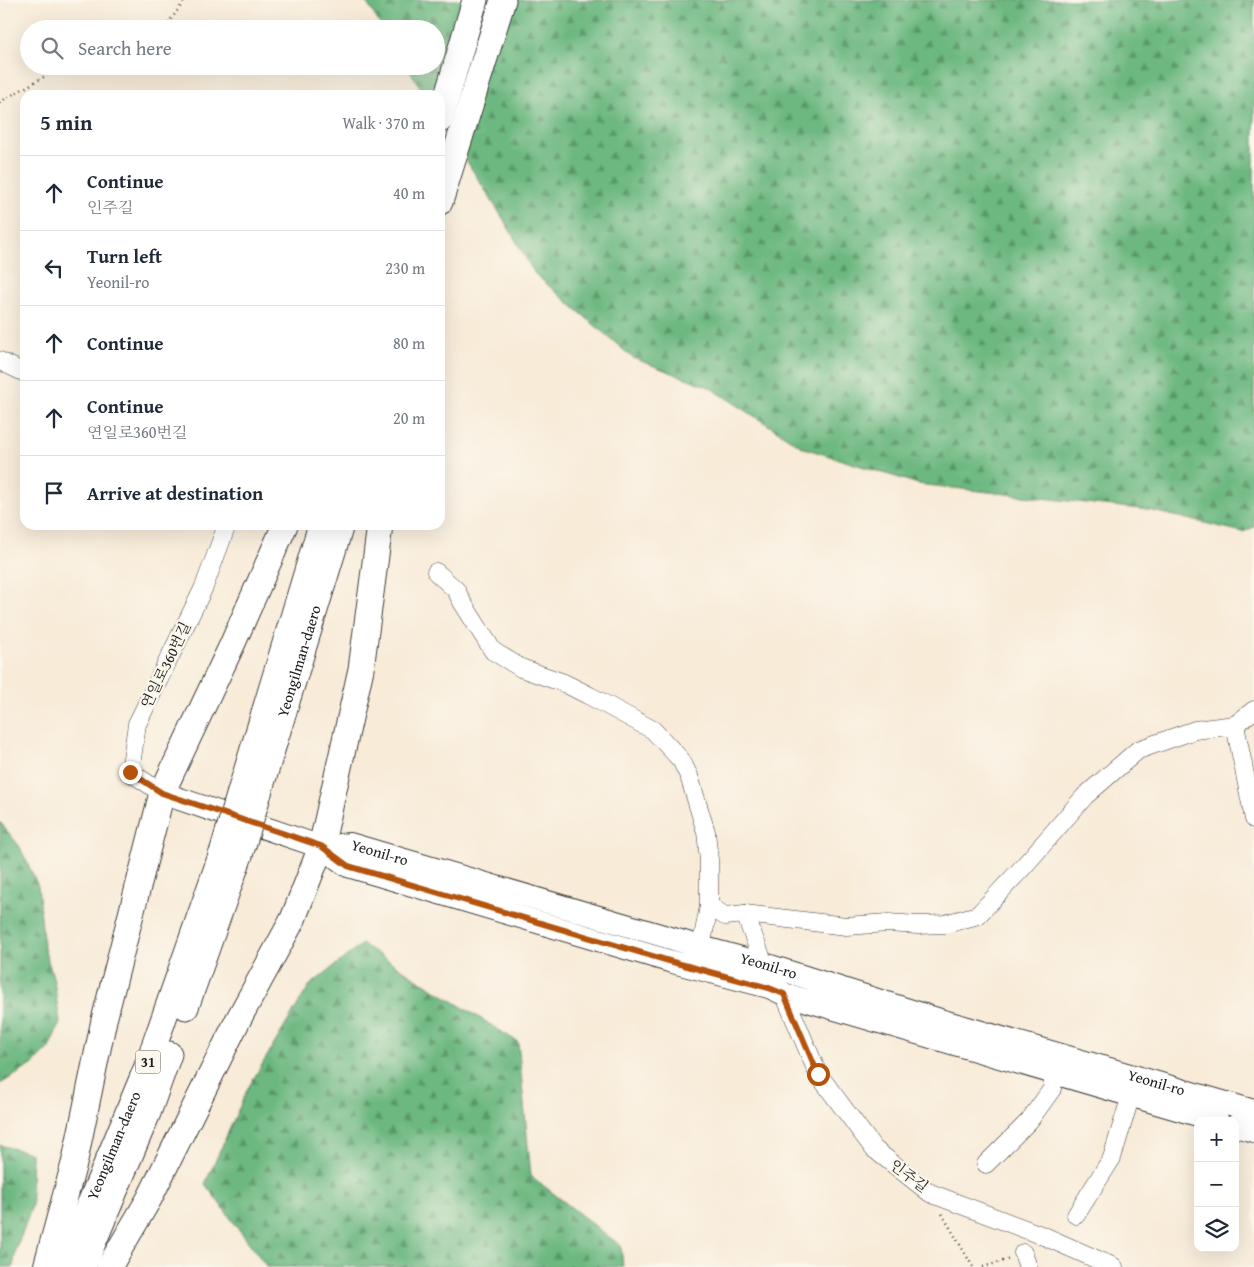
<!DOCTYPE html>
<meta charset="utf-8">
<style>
body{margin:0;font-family:"Gentium Book Plus","Noto Serif KR",serif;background:#f2f2f3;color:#1f2937}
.controls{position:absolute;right:15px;bottom:15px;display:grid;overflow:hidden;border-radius:10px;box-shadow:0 5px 20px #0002}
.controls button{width:45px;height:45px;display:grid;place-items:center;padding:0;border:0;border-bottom:1px solid #e0e1e3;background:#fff;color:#1f2937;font:25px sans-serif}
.stop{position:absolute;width:15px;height:15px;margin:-11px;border:4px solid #b45309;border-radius:50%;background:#fff}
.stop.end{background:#b45309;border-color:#fff;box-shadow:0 1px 5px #0008}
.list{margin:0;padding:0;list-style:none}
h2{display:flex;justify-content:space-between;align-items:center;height:65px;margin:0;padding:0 20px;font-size:21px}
h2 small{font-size:16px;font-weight:400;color:#747a83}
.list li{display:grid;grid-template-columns:32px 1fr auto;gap:15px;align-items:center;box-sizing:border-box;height:75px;padding:0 20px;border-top:1px solid #e0e1e3}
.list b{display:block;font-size:19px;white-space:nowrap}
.list p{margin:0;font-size:16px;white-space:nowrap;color:#747a83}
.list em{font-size:16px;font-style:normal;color:#747a83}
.icon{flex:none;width:28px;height:28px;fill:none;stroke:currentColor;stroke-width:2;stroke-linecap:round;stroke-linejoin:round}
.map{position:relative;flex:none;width:1254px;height:1267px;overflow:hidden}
.search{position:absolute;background:#fff;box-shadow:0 5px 20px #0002;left:20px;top:20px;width:425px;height:55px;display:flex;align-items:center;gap:12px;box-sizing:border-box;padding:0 18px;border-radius:28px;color:#747a83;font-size:19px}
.panel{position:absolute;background:#fff;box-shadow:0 5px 20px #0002;left:20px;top:90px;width:425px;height:440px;border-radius:15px}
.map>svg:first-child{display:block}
.forest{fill:url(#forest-firs);stroke:#446a4e}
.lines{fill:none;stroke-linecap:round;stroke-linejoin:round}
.minor-casing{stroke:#3d3b38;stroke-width:19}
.major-casing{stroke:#3d3b38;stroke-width:24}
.highway-casing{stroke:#3d3b38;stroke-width:27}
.path{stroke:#3d3b38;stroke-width:2.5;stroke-dasharray:1 4;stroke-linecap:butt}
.minor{stroke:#fff;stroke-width:18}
.major{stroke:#fff;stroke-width:22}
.highway{stroke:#fff;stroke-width:25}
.highway-bridge-casing{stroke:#3d3b38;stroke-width:27;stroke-linecap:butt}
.highway-bridge{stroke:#fff;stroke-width:25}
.route{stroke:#b45309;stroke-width:6}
.labels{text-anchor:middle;stroke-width:4.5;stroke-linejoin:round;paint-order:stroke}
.shield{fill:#fbf7ec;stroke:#5f5e5a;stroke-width:1}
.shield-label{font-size:14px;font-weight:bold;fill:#1c1c1c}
.street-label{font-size:15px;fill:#1c1c1c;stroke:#fbf7ec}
</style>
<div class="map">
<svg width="1254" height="1267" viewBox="0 0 1254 1267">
<defs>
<pattern id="forest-firs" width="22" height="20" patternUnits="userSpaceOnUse" patternTransform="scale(1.25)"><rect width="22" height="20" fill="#6cb880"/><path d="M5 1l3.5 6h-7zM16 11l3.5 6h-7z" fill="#589568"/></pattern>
</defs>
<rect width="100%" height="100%" fill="#fbf7ec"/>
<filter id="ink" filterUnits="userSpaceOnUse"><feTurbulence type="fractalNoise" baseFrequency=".02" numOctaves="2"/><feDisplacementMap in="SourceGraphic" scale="10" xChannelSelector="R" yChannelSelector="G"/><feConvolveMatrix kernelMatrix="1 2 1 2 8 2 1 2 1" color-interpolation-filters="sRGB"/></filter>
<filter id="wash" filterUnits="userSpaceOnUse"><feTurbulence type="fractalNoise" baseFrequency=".0096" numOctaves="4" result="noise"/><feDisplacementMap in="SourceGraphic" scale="20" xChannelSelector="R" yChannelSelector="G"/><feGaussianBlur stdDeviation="1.12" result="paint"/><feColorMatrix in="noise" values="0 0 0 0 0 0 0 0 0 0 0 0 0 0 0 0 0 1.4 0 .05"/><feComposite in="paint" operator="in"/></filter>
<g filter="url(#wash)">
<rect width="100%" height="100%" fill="#f8ebd8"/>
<g class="forest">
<polygon points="365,0 1254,0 1254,527 1243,532 1148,510 918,484 804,448 709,387 633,358 535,274 504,220 440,119 440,95 425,95 407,66 436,66 436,29 383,29"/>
<polygon points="0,822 20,847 38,886 44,948 54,980 60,1023 48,1050 32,1065 0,1084"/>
<polygon points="362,944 518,1042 531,1176 621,1246 623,1267 267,1267 205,1184 248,1088 309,986"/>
<polygon points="0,1145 31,1153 32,1206 16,1250 13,1267 0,1267"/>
</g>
</g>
<g filter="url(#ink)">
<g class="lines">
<defs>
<g id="minor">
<polyline points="0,361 25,373"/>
<polyline points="436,572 456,590 462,602 493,651 521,668 564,683 590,696 653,730 681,760 689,776 706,832 709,860 709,906 701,947"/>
<polyline points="1254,710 1235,725 1254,819"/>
<polyline points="162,793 130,772 137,724 204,587 227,525"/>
<polyline points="709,906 725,916 745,914 846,926 888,923 918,925 945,924 978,915 1024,866 1085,796 1138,750 1195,730 1235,725"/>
<polyline points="745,914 764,964 784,994 818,1074 874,1149 930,1193 1046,1237 1114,1267"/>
<polyline points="986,1164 1029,1121 1052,1089 1054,1073"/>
<polyline points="1076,1215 1112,1158 1131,1095"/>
<polyline points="1023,1253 1028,1267"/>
</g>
<g id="major">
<polyline points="162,793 321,847"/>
<path id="s1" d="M1218 1121 784 994 769 987 669 961 348 866 321 847 350 844 701 947 764 964 940 1020 1254 1111"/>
<polyline points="1235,1126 1254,1131"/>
</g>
<g id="highway">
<polyline points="440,120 475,0"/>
<polyline points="440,202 503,0"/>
<polyline points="240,792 321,525"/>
<path id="s2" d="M258 796 341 525"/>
<polyline points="186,1007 240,855"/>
<polyline points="46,1267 75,1160 104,1020 162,793 232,645 285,525"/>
<path id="s3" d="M62 1267 75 1239 146 1069 222 853"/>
<polyline points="83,1267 148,1113 169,1054"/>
<polyline points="109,1267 149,1199 238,1020 293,919 321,847 361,669 380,525"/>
</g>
</defs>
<use href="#minor" class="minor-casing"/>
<use href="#major" class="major-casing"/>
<use href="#highway" class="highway-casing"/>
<g class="path">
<polyline points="160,29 167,25 185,0"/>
<polyline points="0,103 5,99 63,66"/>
<polyline points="942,1214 973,1267"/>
<polyline points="983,1267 1010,1259"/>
</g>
<use href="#minor" class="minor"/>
<use href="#major" class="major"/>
<use href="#highway" class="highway"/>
<defs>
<g id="highway-bridge">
<polyline points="222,853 240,792"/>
<polyline points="240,855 258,796"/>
</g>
</defs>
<use href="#highway-bridge" class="highway-bridge-casing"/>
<use href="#highway-bridge" class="highway-bridge"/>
</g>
</g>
<g class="lines" filter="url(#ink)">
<polyline class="route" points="130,772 162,793 321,846 348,866 669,961 769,988 784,994 818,1074"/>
</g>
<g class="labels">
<rect class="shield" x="135.5" y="1050.5" width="25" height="23" rx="4"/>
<g class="shield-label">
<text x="148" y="1067">31</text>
</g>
<g class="street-label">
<text dy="5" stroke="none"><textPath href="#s2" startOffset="141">Yeongilman-daero</textPath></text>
<text transform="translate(166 665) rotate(-64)" y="5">연일로360번길</text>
<text dy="5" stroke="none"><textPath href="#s1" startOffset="1000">Yeonil-ro</textPath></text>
<text dy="5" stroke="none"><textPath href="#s1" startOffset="1405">Yeonil-ro</textPath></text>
<text dy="5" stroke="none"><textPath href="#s1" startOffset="1810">Yeonil-ro</textPath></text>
<text dy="5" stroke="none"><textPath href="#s3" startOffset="132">Yeongilman-daero</textPath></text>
<text transform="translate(909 1176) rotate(37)" y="5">인주길</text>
</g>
</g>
</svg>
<div class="controls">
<button>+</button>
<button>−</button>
<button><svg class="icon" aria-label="layers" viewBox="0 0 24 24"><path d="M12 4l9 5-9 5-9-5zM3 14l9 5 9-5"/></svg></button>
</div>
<div class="stop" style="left:818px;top:1074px"></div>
<div class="stop end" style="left:130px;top:772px"></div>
<div class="search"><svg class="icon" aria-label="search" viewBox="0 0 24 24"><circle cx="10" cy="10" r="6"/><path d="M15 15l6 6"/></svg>Search here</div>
<section class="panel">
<h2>5 min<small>Walk · 370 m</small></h2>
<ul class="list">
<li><svg class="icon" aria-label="ahead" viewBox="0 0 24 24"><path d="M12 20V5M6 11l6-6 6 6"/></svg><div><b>Continue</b><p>인주길</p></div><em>40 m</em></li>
<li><svg class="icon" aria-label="left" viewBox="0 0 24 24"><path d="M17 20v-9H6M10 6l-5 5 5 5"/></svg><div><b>Turn left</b><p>Yeonil-ro</p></div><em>230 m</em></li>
<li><svg class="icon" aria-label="ahead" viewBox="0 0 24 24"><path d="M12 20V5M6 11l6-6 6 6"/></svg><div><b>Continue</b></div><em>80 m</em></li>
<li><svg class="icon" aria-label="ahead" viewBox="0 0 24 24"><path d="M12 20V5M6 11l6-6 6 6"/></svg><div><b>Continue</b><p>연일로360번길</p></div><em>20 m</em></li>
<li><svg class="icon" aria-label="arrive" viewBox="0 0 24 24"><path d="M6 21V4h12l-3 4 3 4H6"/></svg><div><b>Arrive at destination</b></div></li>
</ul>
</section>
</div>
